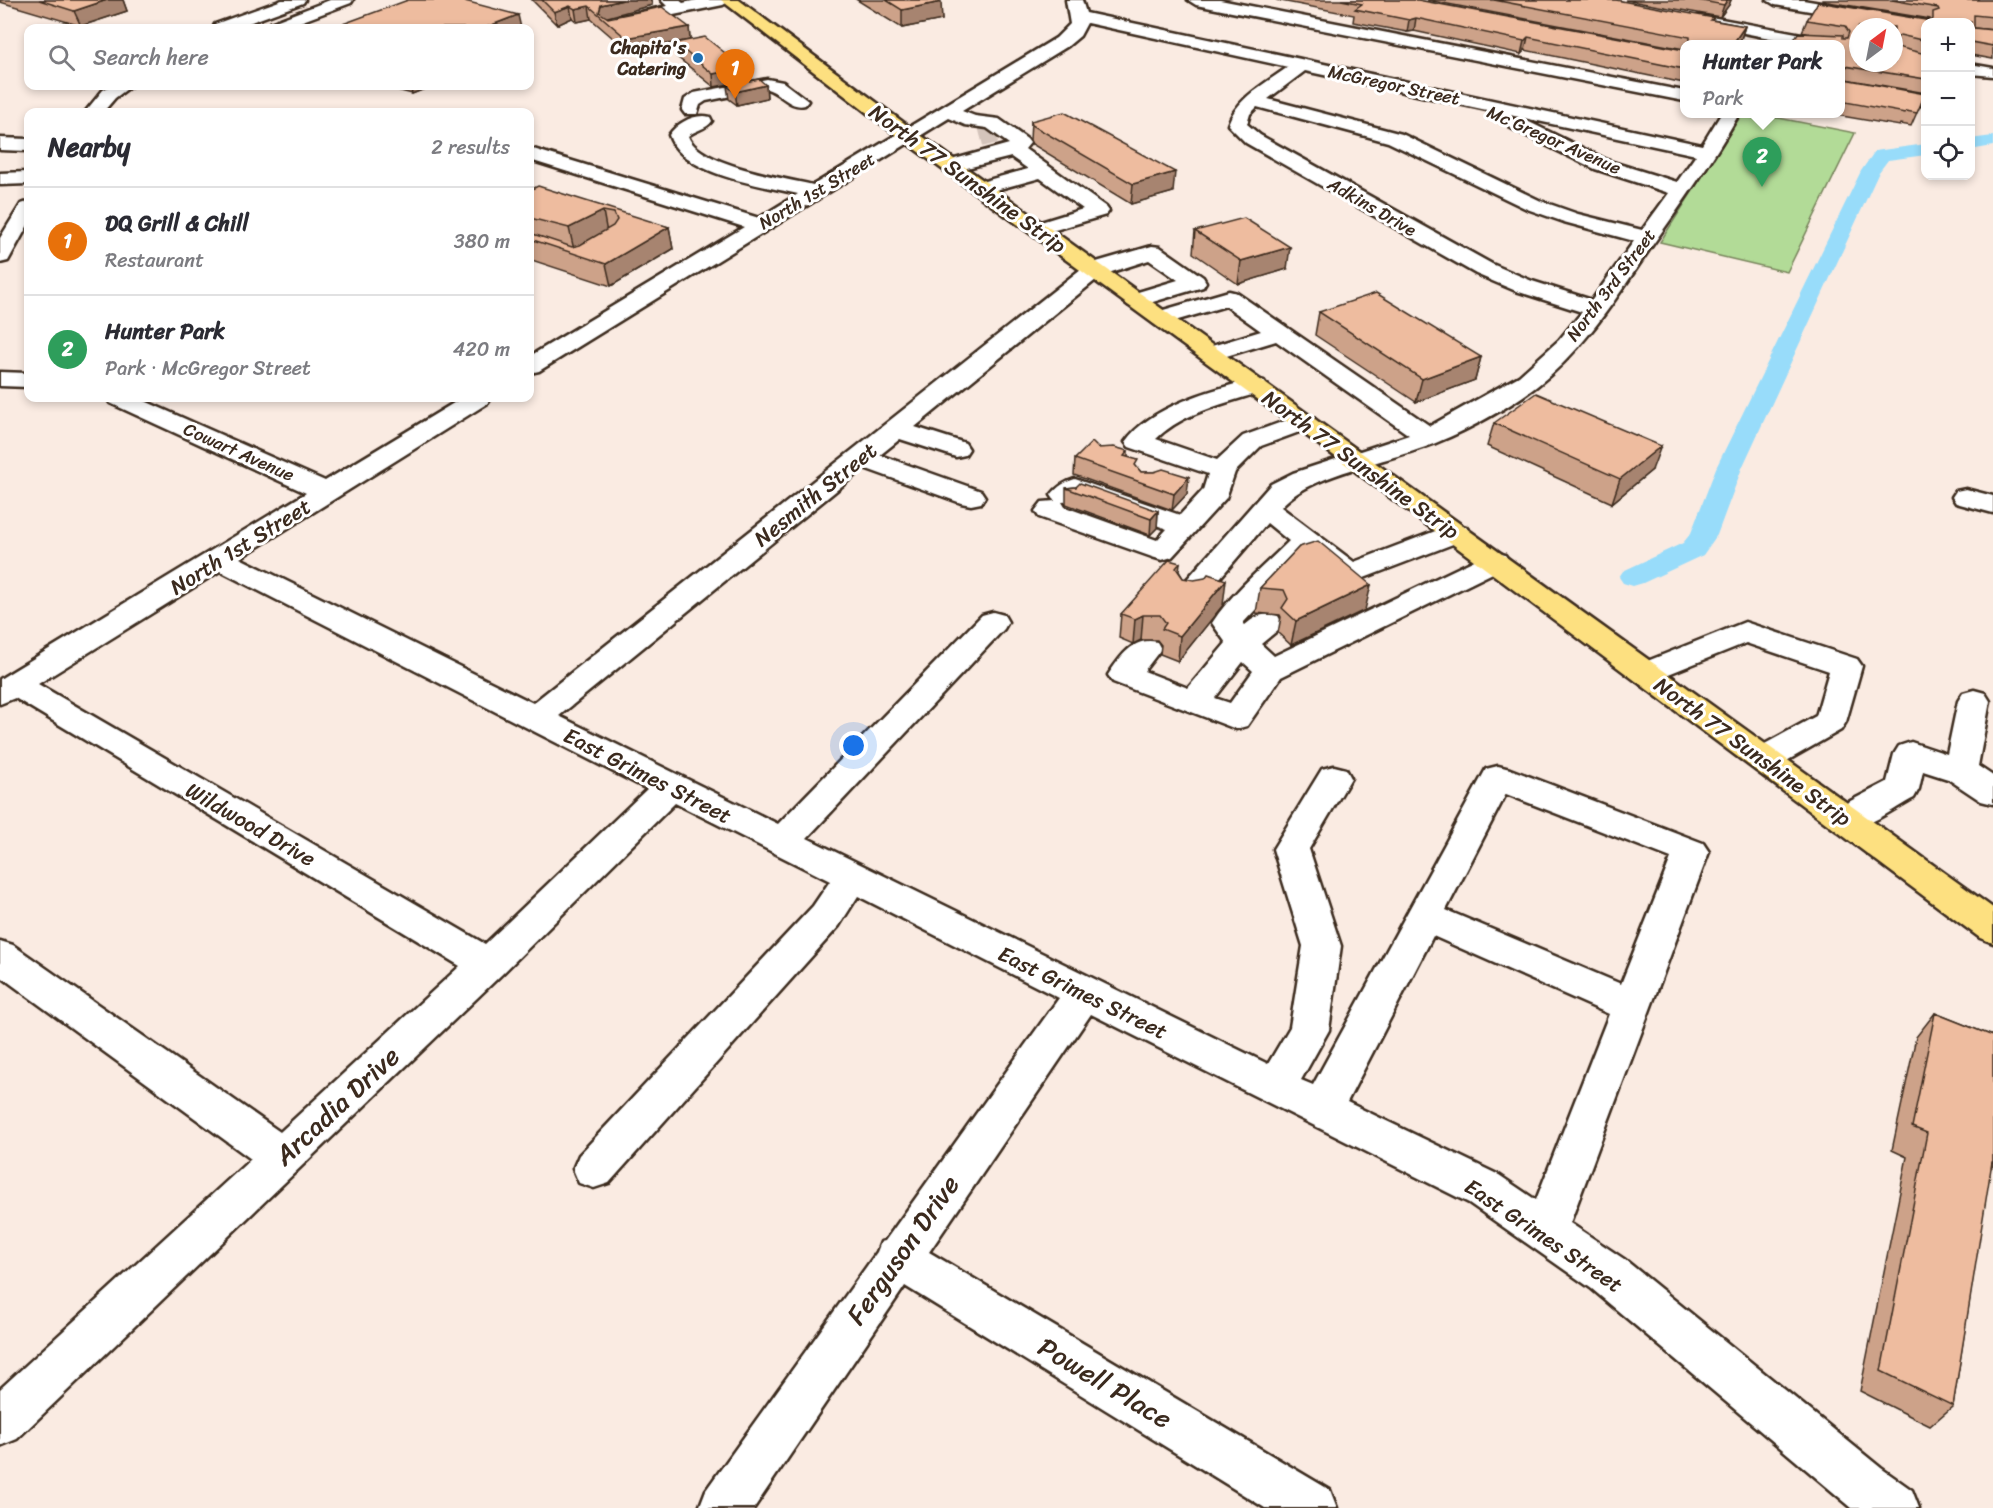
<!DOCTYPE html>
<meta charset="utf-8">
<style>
body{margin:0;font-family:Sriracha,sans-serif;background:#f7f7f7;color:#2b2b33}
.controls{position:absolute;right:18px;top:18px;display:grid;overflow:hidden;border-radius:12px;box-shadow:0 3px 9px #0003}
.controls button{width:54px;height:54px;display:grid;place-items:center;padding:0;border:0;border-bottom:2px solid #e1e1e2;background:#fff;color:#2b2b33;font:30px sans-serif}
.compass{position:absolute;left:1849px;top:18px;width:54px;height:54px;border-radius:50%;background:#fff;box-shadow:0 3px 9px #0003;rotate:32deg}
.you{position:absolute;left:854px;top:746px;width:21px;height:21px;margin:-15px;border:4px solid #fff;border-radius:50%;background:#1a73e8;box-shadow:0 0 0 9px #1a73e833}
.badge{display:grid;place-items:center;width:39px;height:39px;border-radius:50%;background:#1a73e8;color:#fff;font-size:20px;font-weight:700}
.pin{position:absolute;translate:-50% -50px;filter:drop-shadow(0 2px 3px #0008)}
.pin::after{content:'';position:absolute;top:32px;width:21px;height:18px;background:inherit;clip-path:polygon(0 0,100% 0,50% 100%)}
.popup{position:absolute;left:1680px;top:40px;width:165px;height:78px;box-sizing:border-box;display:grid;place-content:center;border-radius:12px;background:#fff;filter:drop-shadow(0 2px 4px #0005);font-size:20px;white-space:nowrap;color:#7c7c81}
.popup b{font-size:22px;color:#2b2b33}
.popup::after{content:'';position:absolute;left:50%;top:100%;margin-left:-12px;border:12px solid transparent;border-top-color:#fff}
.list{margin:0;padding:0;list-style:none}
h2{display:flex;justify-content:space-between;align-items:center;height:78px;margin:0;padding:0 24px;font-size:26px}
h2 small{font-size:20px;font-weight:400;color:#7c7c81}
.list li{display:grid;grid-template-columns:39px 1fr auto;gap:18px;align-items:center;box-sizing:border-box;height:108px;padding:0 24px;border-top:2px solid #e1e1e2}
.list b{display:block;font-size:22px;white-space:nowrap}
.list p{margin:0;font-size:20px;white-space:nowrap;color:#7c7c81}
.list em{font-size:20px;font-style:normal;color:#7c7c81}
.icon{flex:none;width:33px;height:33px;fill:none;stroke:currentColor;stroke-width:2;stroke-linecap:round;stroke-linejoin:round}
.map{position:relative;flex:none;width:1993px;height:1508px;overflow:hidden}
.search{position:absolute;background:#fff;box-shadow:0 3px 9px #0003;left:24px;top:24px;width:510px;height:66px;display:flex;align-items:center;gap:15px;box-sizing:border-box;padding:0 21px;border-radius:12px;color:#7c7c81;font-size:22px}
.panel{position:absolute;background:#fff;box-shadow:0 3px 9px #0003;left:24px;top:108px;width:510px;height:294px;border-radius:12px}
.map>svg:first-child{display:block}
.green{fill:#b2db97;stroke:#76825a;stroke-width:1.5}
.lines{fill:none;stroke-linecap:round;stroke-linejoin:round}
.canal{fill:#98dcfa;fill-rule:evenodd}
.minor-tunnel{stroke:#d4c4bb;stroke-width:18;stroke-dasharray:18 9;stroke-linecap:butt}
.minor-casing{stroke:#3b2a1e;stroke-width:5}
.major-casing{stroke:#3b2a1e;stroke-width:5}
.minor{fill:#fff;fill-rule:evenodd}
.major{fill:#fde080;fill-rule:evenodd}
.wall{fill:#cda289;stroke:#3b2a1e;stroke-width:1.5}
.shaded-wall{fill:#a7846f;stroke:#3b2a1e;stroke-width:1.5}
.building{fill:#eebc9f;stroke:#3b2a1e;stroke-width:1.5;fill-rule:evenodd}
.poi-dot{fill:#1f6fb2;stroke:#fff;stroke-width:2}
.labels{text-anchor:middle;stroke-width:6;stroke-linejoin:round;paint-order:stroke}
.far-poi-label{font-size:18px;font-weight:bold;fill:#3b2a1e;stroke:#fff;text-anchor:end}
.far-street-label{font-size:18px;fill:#3b2a1e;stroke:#fff}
.street-label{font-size:22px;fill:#3b2a1e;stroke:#fff}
.near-street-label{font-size:27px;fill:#3b2a1e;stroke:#fff}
</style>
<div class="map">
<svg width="1993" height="1508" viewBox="0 0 1993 1508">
<rect width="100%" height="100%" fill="#faebe2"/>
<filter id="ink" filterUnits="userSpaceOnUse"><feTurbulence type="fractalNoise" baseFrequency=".0167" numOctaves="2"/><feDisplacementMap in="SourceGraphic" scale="12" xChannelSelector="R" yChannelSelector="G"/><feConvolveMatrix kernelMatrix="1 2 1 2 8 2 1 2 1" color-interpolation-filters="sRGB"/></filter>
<g filter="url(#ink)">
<polygon class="green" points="1742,114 1758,114 1855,133 1787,272 1660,242"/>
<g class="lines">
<g class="canal">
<polygon points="1993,136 1993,146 1970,150 1970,139"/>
<polygon points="1926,144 1926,155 1888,160 1879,172 1742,468 1717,535 1703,555 1643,583 1633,586 1623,583 1619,577 1623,571 1683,543 1691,533 1716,468 1861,171 1875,151"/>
</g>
<polyline class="minor-tunnel" points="981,138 996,134"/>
<defs>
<g id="minor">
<polygon points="282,0 305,0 303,3 235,28 213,28 215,24"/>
<polygon points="330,0 353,0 351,3 284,28 269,28 268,26 270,23"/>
<polygon points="661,0 679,0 683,3 697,0 731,0 723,5 624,25 616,20 618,17 667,6"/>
<path d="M1066 0H1082L1086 13 1702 145 1721 114H1739C1712 162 1680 206 1649 250 1616 298 1584 350 1537 386 1510 407 1470 429 1438 442 1395 461 1310 473 1281 507L1354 562 1446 527 1456 525 1466 527 1470 533 1466 539 1351 583 1341 580 1307 555 1243 623 1245 625C1256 616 1263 612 1278 616L1282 623 1278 630 1261 644 1274 656 1485 555 1495 552 1505 555 1509 561 1505 567 1281 677 1247 726 1236 729 1113 682 1108 675C1120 657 1134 636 1157 642L1161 649 1144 671 1188 688 1226 643 1212 623C1232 592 1263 567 1289 541L1267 523 1201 600 1191 602 1181 600 1176 593 1181 586 1271 484 1293 473 1409 435 1276 341 1210 361 1202 359 1198 354 1202 349 1261 331 1226 306 1161 325 1153 323 1149 318 1153 313 1229 291 1237 293 1430 426 1519 376 1559 340 1582 312 1516 291 1476 274 1246 143 1228 125C1236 98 1266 83 1288 67L1087 23 1080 36 1068 46 962 111 975 116 999 119 1027 139 1030 143 1025 149 1106 207 1109 211 1106 215 1038 235 1031 233 1027 229 1031 225 1083 209 1040 178 981 194 974 192 971 188 974 184 1028 169 1011 157 951 172 944 170 941 166 944 162 1009 144 987 128 965 125 949 118 539 371 530 373V356L744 227 530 160V148L759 218 798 194C762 185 681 175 669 135 677 123 695 113 710 117L712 121C707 129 695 130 688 136 698 165 784 178 813 185L1056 38 1070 24ZM1305 71 1696 155 1677 182 1609 161 1525 120H1511L1509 124 1511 128 1595 169 1669 193 1642 230 1578 214 1541 201 1402 134 1268 99ZM1257 107 1388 142 1527 209 1564 222 1634 241 1592 300 1532 281 1492 264 1260 135 1247 124 1250 114ZM1243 662 1253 671 1230 703 1215 698Z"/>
<polygon points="1188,0 1220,0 1684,91 1684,101 1196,5"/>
<polygon points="1767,0 1803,0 1932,22 1926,22 1926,31 1775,5"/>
<polygon points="1700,15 1834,40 1840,41 1842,45 1840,49 1840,45 1804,45 1694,23 1692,20 1694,17"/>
<polygon points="1970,64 1993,68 1993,76 1970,74"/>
<path d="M767 79 783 82 808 101 805 105C790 109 781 93 767 89L706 101 700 105 697 114H685L682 110 685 99 694 93Z"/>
<polygon points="1840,80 1926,95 1926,106 1840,90"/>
<polygon points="110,86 131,86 115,98 103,112 85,112 103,90"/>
<polygon points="0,138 28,139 28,151 0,150"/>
<polygon points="28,172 28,184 0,185 0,173"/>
<polygon points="28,202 28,225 8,261 0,263 0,238 21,204"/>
<path d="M1152 246 1160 247 1203 277 1206 282 1203 287 1136 307 1128 305 1125 300 1128 295 1178 280 1149 260 1102 275 915 427 965 443 969 449 965 455 956 457 900 439 880 455 981 491 985 497 981 503 971 505 961 503 864 468 559 716 778 824 982 615 993 612 1004 615 1008 622 1004 629 807 838 1268 1064 1290 1027 1303 946 1273 849 1322 769 1334 766 1346 769 1351 778 1309 849 1341 946 1329 1030 1301 1080 1313 1085 1486 769 1498 766 1510 769 1703 843 1709 852 1570 1223 1624 1259 1881 1468 1912 1490 1919 1508H1852L1592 1289 1469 1203 1091 1014 929 1252 1330 1490 1337 1508H1265L905 1286 754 1508H699L706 1490 877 1252 881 1242 885 1241 1059 998 858 896 839 926 609 1183 594 1188 579 1183 573 1169 579 1155 813 906 830 881 675 803 501 975 17 1439 0 1446V1389L251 1159 0 976V941L13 945 280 1132 460 966 15 698 0 704V679L3 677 306 493 110 403 107 398H138L325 481 462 398H491L488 403 240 558 533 703 1086 265ZM220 571 647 789 485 944 38 684ZM1506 794 1671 858 1621 984 1446 910ZM1433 936 1609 1014 1536 1200 1499 1175 1347 1102Z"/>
<polygon points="0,372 28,373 28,387 0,386"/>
<path d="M1255 379 1264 381 1267 386 1264 391C1228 403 1183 412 1156 439L1217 460 1243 436 1304 414 1313 417 1317 422 1313 427 1261 446 1235 472 1226 498 1172 557 1162 560 1152 557 1039 517 1035 511 1042 502 1055 501 1051 495C1058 486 1065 482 1075 479L1180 515 1203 490 1208 474 1129 447 1125 442C1150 406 1214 389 1255 379ZM1079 497 1167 529 1157 540 1065 507 1062 502 1075 501Z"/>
<polygon points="1966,489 1993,496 1993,513 1956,503 1952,497 1956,491"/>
<polygon points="1745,622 1857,659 1862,666 1846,722 1841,730 1776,767 1764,771 1752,767 1747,759 1752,751 1816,716 1829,671 1746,643 1646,683 1635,680 1630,673 1635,666"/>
<path d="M1974 690 1985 693 1990 701 1978 766 1993 776V804L1981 801 1948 779 1923 771 1919 789 1914 798C1891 810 1859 836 1833 828L1828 819 1833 810 1887 782 1894 754 1899 746 1911 742 1947 754 1958 701 1963 693Z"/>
</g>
<polygon id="major" points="721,0 739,0 915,131 1993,908 1993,943 1980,938 1348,466 901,139"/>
</defs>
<use href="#minor" class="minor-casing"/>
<use href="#major" class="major-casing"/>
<use href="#minor" class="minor"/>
<use href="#major" class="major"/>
</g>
<g class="wall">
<polygon points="0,0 123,0 127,11 81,26 0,2"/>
<polygon points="532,0 651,0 652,5 607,17 689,27 690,40 744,68 745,81 714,87 676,56 675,43 689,40 628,51 591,19 577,22 572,18 557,25"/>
<polygon points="857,0 939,0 942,20 902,28"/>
<polygon points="1276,0 1418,0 1684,50 1684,83 1525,50 1521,54 1414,31 1407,32 1353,22 1354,15"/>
<polygon points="1427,0 1616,0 1713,20 1745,26 1741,39 1737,45 1684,45 1684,49"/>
<polygon points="1625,0 1731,0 1729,5 1720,17"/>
<polygon points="1822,0 1993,0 1993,30 1974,28 1993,30 1993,59 1971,55 1971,22 1926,22 1926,93 1845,79 1925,94 1911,126 1901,124 1900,126 1830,114 1840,114 1840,45 1792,45 1794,40 1811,34 1802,32 1807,20 1930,21 1930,19 1822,1"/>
<polygon points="766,85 767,98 737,105 729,99 727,86"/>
<polygon points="382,86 432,86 412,94"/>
<polygon points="1031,121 1173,192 1131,204 1032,144 1030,140"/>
<polygon points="530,190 669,227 673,249 611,286 532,260 530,262"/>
<polygon points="1195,231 1287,269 1238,284 1193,253"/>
<polygon points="1319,312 1481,357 1475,380 1416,402 1315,335"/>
<polygon points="1494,423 1652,470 1612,503 1487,446"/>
<polygon points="1098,448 1128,451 1128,457 1141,472 1154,472 1187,494 1172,510 1074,475 1075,459"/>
<polygon points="1076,487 1158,511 1157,528 1150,535 1066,504 1066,488"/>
<polygon points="1299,547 1365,610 1291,645 1278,633 1281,617 1280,615 1256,613 1260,588"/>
<polygon points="1180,563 1179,571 1183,578 1223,605 1178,661 1160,654 1161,645 1157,640 1141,640 1133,644 1119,638 1121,614"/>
<polygon points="1935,1013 1993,1036 1993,1166 1990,1169 1953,1406 1930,1426 1860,1391 1907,1157 1892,1150 1916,1037"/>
</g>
<g class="shaded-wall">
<polygon points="107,0 123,0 127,11 81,26 74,11"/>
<polygon points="623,0 651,0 652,5 604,18 599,12 601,5"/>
<polygon points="1727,0 1731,0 1729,5 1720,17 1724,5"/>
<polygon points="941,2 942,20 902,28 902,10"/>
<polygon points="570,6 572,18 557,25 554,12"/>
<polygon points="589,6 591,19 577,22 575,9"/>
<polygon points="518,15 521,28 484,28"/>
<polygon points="1416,18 1414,31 1407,32 1409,20"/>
<polygon points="1745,26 1741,39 1737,45 1732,45"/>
<polygon points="689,27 690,40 628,51 626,38"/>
<polygon points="1528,37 1525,50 1521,54 1524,41"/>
<polygon points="744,68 745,81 714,87 713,74"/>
<polygon points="766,85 767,98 737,105 735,92"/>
<polygon points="410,86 432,86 412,94"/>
<polygon points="1175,172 1173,192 1131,204 1133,184"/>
<polygon points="603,211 607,233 574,250 569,228"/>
<polygon points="669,227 673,249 611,286 606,264"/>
<polygon points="1290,247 1287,269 1238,284 1241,261"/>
<polygon points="530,251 532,260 530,262"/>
<polygon points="1481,357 1475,380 1416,402 1422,379"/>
<polygon points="1661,446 1652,470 1612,503 1620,479"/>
<polygon points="1189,477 1187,494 1172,510 1174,494"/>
<polygon points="1158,511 1157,528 1150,535 1151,519"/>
<polygon points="1226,580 1223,605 1178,661 1180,636"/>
<polygon points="1371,585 1365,610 1291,645 1296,621"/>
<polygon points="1143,615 1141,640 1133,644 1135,619"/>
</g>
<g class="building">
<polygon points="39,0 107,0 74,11"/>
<polygon points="408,0 461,0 518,15 484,28 332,28"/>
<polygon points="542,0 623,0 601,5 599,12 608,18 662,7 689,27 626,38 589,6 575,9 570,6 554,12"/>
<polygon points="886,0 939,0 941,2 902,10"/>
<polygon points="1341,0 1418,0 1684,50 1684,69 1528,37 1524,41 1416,18 1409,20 1355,9 1362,4"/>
<polygon points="1494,0 1616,0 1714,18 1711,20 1745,26 1732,45 1690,45 1690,37"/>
<polygon points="1697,0 1727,0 1724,5"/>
<path d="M1892 0H1993V17L1974 15V28L1993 30V46L1971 42V22H1926V41L1900 35 1897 38V47L1926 54V79L1844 66 1845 79 1925 94 1917 113 1906 111 1905 113 1840 101V45H1796L1798 40H1794L1798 33 1843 35V38H1847L1849 32 1845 26 1807 20 1818 2 1931 21 1933 19V12L1939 10 1938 8ZM1858 27H1894V63H1858Z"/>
<polygon points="705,37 744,68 713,74 675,43"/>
<polygon points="759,79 766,85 735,92 727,86"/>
<polygon points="1064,112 1175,172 1133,184 1032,125 1031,121"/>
<polygon points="538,186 669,227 606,264 530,239 530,233 572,247 580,245 613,226 617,220 614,213 603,211 569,228 530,218 530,190"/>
<polygon points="1244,218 1290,247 1241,261 1195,231"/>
<polygon points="1376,293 1481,357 1422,379 1319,312"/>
<polygon points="1536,393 1661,446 1620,479 1494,423"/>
<polygon points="1092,442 1098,448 1114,447 1128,451 1124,456 1138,460 1135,465 1141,472 1154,472 1163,469 1189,477 1174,494 1075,459"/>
<polygon points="1080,483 1158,511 1151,519 1066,488 1076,487"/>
<polygon points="1318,541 1371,585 1296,621 1282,608 1288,599 1284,590 1260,588 1299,547"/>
<polygon points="1169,560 1180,563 1176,568 1183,578 1194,580 1205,578 1208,574 1226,580 1180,636 1162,629 1166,623 1160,615 1143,615 1135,619 1121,614"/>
<polygon points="1935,1013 1993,1036 1993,1162 1992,1162 1953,1406 1881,1371 1927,1133 1912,1127"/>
</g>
</g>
<circle class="poi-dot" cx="698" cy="58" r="6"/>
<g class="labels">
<g class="far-poi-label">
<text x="686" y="54">Chapita's<tspan x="686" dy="21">Catering</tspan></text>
</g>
<g class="far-street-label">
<text transform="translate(1394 85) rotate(12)" y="6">McGregor Street</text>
<text transform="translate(1554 140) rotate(24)" y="6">Mc Gregor Avenue</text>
<text transform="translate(817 191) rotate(-31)" y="6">North 1st Street</text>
<text transform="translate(1372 207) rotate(30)" y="6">Adkins Drive</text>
<text transform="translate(1611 285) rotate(-53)" y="6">North 3rd Street</text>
<text transform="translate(239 452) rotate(24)" y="6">Cowart Avenue</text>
</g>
<g class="street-label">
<text transform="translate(968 178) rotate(36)" y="8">North 77 Sunshine Strip</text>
<text transform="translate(1361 464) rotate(36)" y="8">North 77 Sunshine Strip</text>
<text transform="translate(815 494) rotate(-39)" y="8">Nesmith Street</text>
<text transform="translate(240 546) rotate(-32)" y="8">North 1st Street</text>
<text transform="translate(1753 751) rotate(36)" y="8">North 77 Sunshine Strip</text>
<text transform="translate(648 775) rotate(27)" y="8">East Grimes Street</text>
<text transform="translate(251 824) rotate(30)" y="8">Wildwood Drive</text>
<text transform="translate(1083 992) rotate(26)" y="8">East Grimes Street</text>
<text transform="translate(1544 1235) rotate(34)" y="8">East Grimes Street</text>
</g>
<g class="near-street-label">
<text transform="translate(337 1106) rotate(-43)" y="9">Arcadia Drive</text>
<text transform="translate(903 1250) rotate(-55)" y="9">Ferguson Drive</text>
<text transform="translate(1105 1383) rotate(31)" y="9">Powell Place</text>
</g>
</g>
</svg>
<div class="controls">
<button>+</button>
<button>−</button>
<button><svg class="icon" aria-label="locate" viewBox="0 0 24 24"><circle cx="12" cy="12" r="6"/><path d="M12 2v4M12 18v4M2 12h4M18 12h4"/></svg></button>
</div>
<svg class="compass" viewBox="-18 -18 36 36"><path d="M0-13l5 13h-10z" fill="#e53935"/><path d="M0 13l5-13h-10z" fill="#7c7c81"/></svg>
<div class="you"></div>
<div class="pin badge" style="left:735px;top:99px;background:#e8710a">1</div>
<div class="pin badge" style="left:1762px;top:187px;background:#2e9e5b">2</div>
<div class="popup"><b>Hunter Park</b>Park</div>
<div class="search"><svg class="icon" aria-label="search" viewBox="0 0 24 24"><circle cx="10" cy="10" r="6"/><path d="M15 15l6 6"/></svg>Search here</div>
<section class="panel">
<h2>Nearby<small>2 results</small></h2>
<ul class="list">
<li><span class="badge" style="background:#e8710a">1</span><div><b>DQ Grill &amp; Chill</b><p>Restaurant</p></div><em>380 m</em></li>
<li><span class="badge" style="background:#2e9e5b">2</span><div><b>Hunter Park</b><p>Park · McGregor Street</p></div><em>420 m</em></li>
</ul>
</section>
</div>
